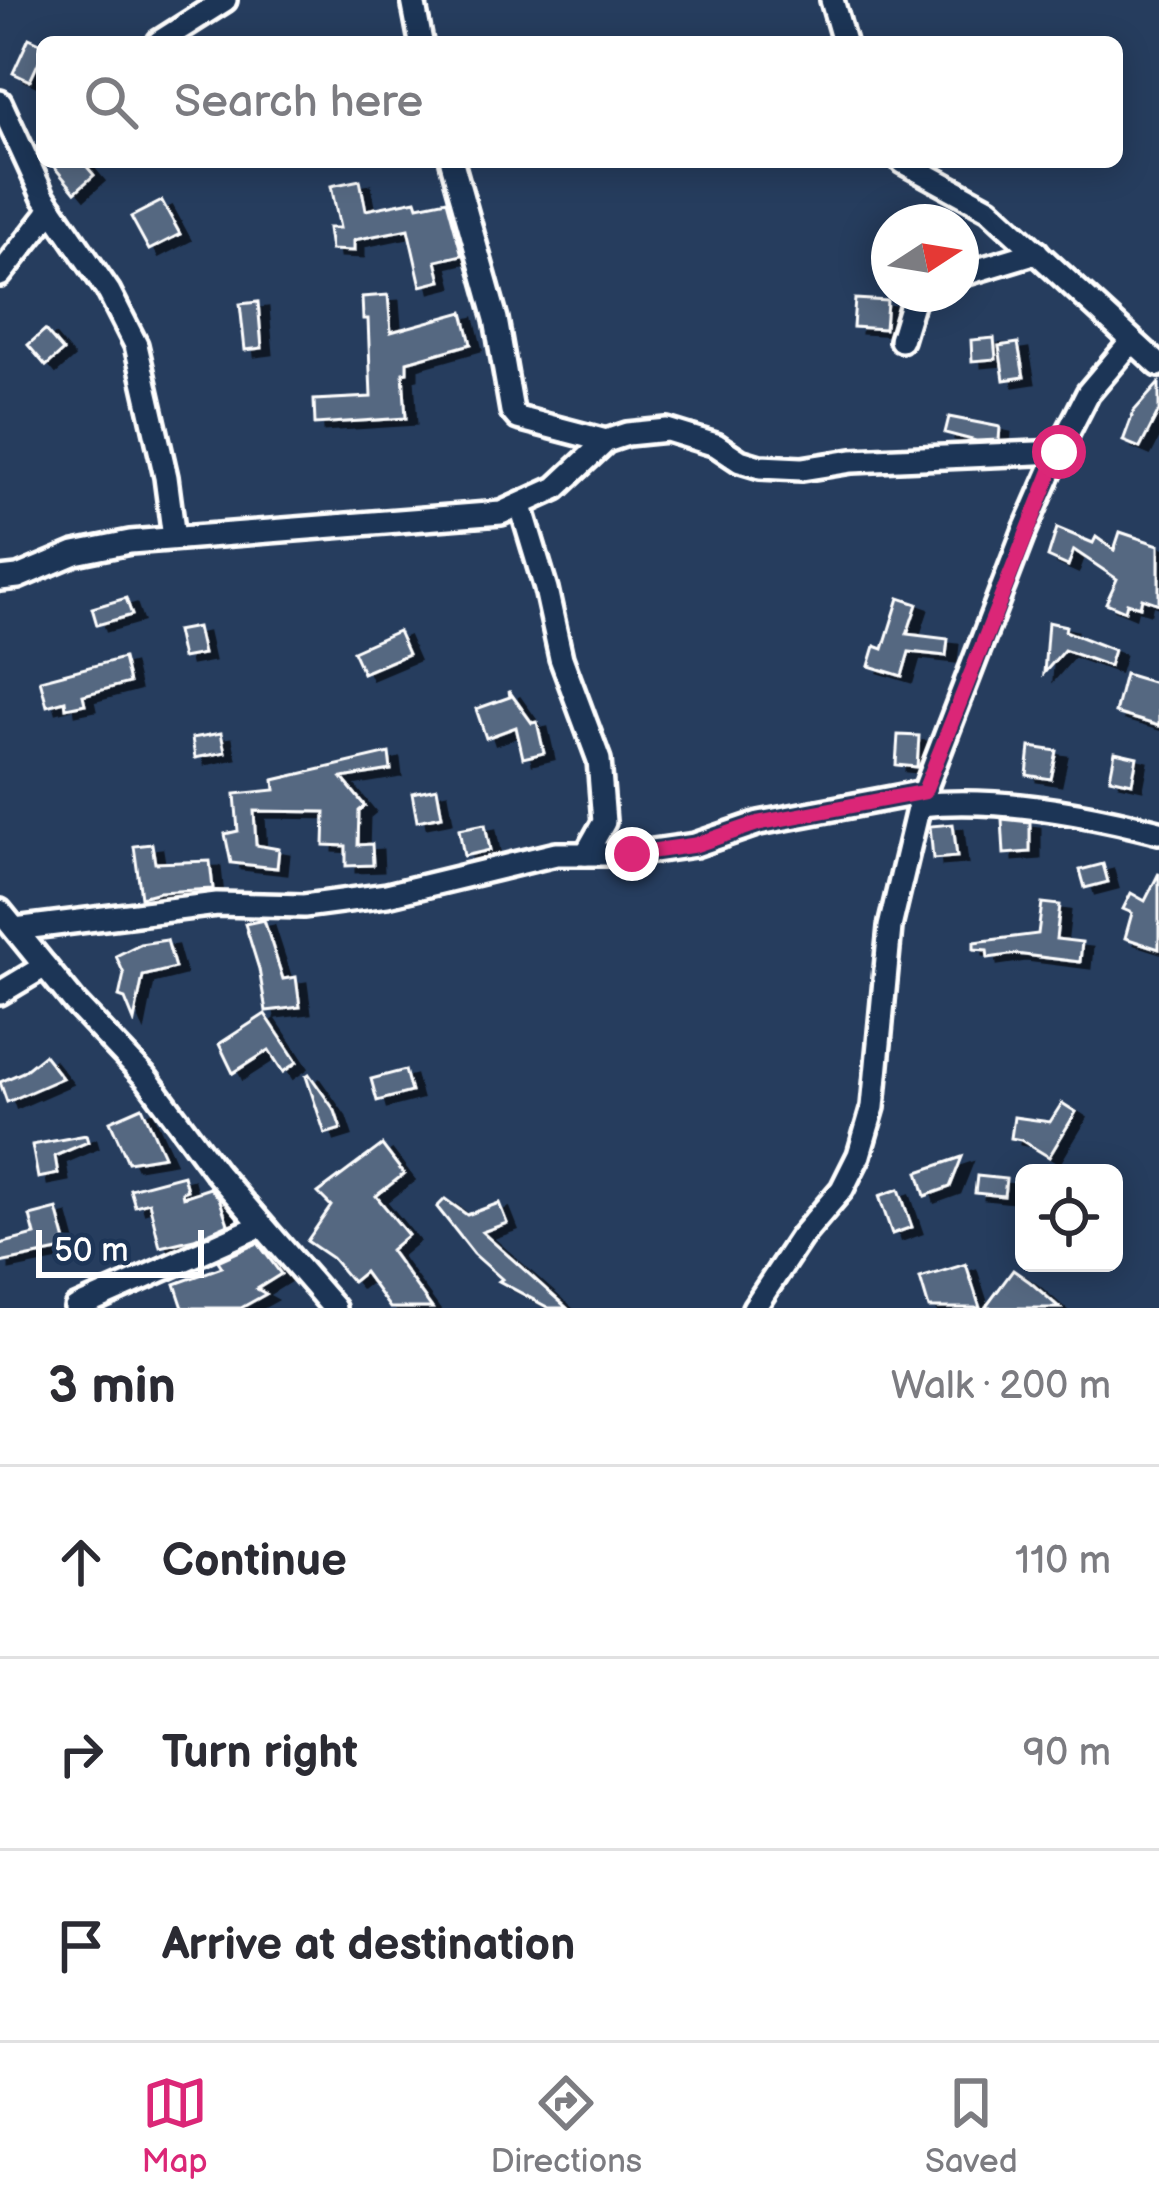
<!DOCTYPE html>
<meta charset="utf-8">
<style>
body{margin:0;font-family:"Balsamiq Sans",sans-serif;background:#f7f7f7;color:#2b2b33}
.controls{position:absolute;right:36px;bottom:36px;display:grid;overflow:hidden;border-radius:18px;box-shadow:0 6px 30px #0003}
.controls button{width:108px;height:108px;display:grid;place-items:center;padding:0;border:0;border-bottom:3px solid #e1e1e2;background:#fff;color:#2b2b33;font:60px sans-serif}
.compass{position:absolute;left:871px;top:204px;width:108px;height:108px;border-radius:50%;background:#fff;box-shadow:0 6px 30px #0003;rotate:78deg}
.scale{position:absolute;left:36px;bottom:30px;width:168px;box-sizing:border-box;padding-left:12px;border:6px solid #fff;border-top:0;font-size:33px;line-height:42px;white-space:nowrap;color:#fff;-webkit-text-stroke:9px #1d3557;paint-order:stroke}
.stop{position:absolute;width:36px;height:36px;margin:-27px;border:9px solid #db2777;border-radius:50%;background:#fff}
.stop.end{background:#db2777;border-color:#fff;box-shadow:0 3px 12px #0008}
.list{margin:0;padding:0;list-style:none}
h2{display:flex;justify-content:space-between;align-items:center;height:156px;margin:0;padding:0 48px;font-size:51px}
h2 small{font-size:39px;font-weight:400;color:#7c7c81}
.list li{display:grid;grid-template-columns:78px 1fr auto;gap:36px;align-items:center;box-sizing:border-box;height:192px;padding:0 48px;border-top:3px solid #e1e1e2}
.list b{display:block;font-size:45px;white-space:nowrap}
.list em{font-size:39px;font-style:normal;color:#7c7c81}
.icon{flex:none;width:66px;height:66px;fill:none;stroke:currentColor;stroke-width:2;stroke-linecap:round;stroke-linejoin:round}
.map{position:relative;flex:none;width:1159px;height:1308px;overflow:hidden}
.search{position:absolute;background:#fff;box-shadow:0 6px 30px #0003;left:36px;right:36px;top:36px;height:132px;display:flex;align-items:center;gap:30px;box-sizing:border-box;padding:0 42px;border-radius:18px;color:#7c7c81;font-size:45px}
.sheet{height:732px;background:#fff}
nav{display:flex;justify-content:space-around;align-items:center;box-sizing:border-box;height:168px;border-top:3px solid #e1e1e2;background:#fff;font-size:33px;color:#7c7c81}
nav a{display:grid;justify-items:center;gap:6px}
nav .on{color:#db2777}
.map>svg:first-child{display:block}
.building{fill:#556781;stroke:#fff;stroke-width:3;filter:url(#shadow)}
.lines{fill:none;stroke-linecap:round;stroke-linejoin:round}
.minor-casing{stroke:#fff;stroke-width:30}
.minor{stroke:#1d3557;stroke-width:21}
.route{stroke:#db2777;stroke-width:15}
</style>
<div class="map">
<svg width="1159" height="1308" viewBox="0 0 1159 1308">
<defs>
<filter id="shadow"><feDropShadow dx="10" dy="6" stdDeviation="0" flood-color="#0009"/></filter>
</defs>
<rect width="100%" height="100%" fill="#263d5e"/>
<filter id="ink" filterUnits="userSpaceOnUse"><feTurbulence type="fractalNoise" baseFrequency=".00833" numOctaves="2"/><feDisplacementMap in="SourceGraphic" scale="24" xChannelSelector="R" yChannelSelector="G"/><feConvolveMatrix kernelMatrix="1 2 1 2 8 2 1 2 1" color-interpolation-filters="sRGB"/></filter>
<g filter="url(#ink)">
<g class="building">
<polygon points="29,38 42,44 42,55 30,81 13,73"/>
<polygon points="50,162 83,162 94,175 75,192"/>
<polygon points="360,180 366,210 416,200 418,206 447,200 462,255 436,261 441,281 421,286 408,229 354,240 354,251 331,250 328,228 340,228 331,186"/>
<polygon points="162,201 180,234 149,250 131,217"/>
<polygon points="388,295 391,332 463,312 471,344 407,362 407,372 403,373 406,418 315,424 314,400 371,397 368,319 363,319 362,297"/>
<polygon points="855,299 887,301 885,329 853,327"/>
<polygon points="258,302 262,348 245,350 240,304"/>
<polygon points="45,330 63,351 46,366 28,345"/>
<polygon points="994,338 996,359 972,361 971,340"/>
<polygon points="1018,343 1024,377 1004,380 999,346"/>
<polygon points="1159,383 1159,411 1140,448 1123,441 1134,411"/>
<polygon points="949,417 1000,427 999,440 976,441 945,433"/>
<polygon points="1057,528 1093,543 1096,537 1114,550 1120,532 1159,545 1159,604 1142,598 1140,607 1127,603 1125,611 1106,603 1117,579 1074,550 1068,566 1048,557"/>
<polygon points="126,598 132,615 97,625 92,608"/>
<polygon points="899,598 917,604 907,634 948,639 946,656 909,652 902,676 869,666 875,646 883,649"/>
<polygon points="1048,622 1066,626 1065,631 1114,650 1109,666 1064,650 1044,673"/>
<polygon points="197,627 203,654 182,658 176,631"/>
<polygon points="398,631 408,654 363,673 353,651"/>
<polygon points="123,658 129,683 83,695 85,704 66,708 65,701 47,706 40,680"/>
<polygon points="1125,674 1159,684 1159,726 1115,713"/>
<polygon points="509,691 532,723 537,722 544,753 523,758 516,727 486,738 476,709 510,697"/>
<polygon points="221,733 225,752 195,758 192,738"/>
<polygon points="898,735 919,736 917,767 896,765"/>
<polygon points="1030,747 1057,751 1051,779 1027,775"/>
<polygon points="1115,752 1137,757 1132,783 1110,778"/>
<polygon points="389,753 391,770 342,778 365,806 359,811 358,845 372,844 373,865 346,866 346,846 324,845 325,812 254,811 256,845 279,849 277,868 231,863 225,834 238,831 235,794 275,790 274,780"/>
<polygon points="437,788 442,816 417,821 412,793"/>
<polygon points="1002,819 1030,822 1030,852 1004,854"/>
<polygon points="485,824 490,850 464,856 459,829"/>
<polygon points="953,824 957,857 933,859 930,826"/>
<polygon points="152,844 155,863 210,861 213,889 159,892 141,897 134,846"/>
<polygon points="1103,864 1108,882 1085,888 1080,870"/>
<polygon points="1159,873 1159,949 1125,938 1132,913 1123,909 1131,893 1145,901"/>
<polygon points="1042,903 1060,905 1056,939 1082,942 1080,962 1016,954 988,958 987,950 974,949 974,942 1038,934"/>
<polygon points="264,920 283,979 296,977 300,1007 266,1011 259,969 245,924"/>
<polygon points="167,940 175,968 143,976 134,1021 125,999 119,997 124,974 116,956 140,944"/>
<polygon points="265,1014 297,1062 283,1072 269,1050 233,1073 219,1044"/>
<polygon points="44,1055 62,1078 7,1102 0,1082 23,1072"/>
<polygon points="405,1070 411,1092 377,1101 371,1079"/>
<polygon points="309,1074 335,1111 341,1129 325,1134 306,1076"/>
<polygon points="1062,1103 1076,1112 1049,1157 1021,1140 1011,1138 1014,1117 1050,1122"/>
<polygon points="142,1107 164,1156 128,1162 110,1121"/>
<polygon points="86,1135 88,1142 55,1156 58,1174 38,1178 32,1145"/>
<polygon points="382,1145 404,1174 376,1196 408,1235 390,1250 432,1308 390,1308 364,1272 352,1282 332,1258 307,1241 331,1206 318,1193"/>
<polygon points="962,1157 950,1187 925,1196 918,1172"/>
<polygon points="183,1175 187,1190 182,1192 183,1197 210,1188 219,1198 228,1224 194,1239 160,1247 149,1202 135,1206 130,1189"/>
<polygon points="977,1176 1006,1179 1004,1196 975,1193"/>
<polygon points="899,1189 912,1227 892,1234 879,1196"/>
<polygon points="445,1199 467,1215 499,1203 507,1223 482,1232 567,1308 549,1308 499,1281 502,1279 474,1254 437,1207"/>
<polygon points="57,1209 68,1249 0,1263 0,1244 35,1235 30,1216"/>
<polygon points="258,1243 281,1274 257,1289 266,1294 241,1308 183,1308 175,1284 222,1267 218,1261"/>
<polygon points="966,1264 980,1308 929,1308 920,1278"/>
<polygon points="1013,1270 1030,1282 1060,1308 985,1308"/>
</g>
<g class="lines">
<defs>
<g id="minor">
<polyline points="413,0 421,42"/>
<polyline points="832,0 844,42"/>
<polyline points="159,42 225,0"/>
<polyline points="0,102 43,196 109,292 136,345 166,477 174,538"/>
<polyline points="452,162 496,319 512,411 518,418 606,441"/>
<polyline points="903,162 989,209 1159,365"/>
<polyline points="0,275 52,209"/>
<polyline points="961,275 1037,252"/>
<polyline points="901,340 915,294"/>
<polyline points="521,506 546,589 561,658 599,760 604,822 586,854"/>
<polyline points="0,579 18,577 75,553 130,542 501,513 556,488 606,441 627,434 667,430 716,445 740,461 760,467 802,469 852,461 1059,452"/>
<path d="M919 805C997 797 1082 812 1159 832"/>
<polyline points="0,911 75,1003 147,1079 216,1172 334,1308"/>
<polyline points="15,929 217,904 304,906 387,895 556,854 632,854 695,845 759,823 924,792"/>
<polyline points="0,993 45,966"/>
<polyline points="76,1308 260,1226"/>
<polyline points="754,1308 801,1237 842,1189 859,1155 873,1107 890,927 919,805 1024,532 1065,438 1088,393 1132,341"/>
</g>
</defs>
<use href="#minor" class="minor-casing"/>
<use href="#minor" class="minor"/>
</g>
</g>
<g class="lines" filter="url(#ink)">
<polyline class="route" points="632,854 695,845 759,823 924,792 1059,452"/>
</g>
</svg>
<div class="controls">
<button><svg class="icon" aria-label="locate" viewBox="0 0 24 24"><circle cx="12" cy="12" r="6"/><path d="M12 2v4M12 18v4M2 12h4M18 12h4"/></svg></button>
</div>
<svg class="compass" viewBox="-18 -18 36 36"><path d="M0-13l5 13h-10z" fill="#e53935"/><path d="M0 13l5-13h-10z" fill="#7c7c81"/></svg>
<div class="scale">50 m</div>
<div class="stop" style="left:1059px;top:452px"></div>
<div class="stop end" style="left:632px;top:854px"></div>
<div class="search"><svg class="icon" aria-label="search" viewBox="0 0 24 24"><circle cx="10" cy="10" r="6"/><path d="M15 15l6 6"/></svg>Search here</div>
</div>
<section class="sheet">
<h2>3 min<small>Walk · 200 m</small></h2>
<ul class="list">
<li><svg class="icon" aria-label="ahead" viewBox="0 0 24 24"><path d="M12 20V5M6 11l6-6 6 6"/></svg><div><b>Continue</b></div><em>110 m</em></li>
<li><svg class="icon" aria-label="right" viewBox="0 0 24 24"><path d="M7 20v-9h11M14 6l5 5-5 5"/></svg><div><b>Turn right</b></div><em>90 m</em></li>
<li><svg class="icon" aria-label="arrive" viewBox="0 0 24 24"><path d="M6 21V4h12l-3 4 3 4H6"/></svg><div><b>Arrive at destination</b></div></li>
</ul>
</section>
<nav>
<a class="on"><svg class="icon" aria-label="map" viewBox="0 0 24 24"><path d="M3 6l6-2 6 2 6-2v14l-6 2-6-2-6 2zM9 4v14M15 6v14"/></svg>Map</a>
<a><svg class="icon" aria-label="directions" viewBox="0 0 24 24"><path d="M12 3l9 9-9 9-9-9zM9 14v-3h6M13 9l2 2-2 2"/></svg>Directions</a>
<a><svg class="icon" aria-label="saved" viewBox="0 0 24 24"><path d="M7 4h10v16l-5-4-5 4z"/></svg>Saved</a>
</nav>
